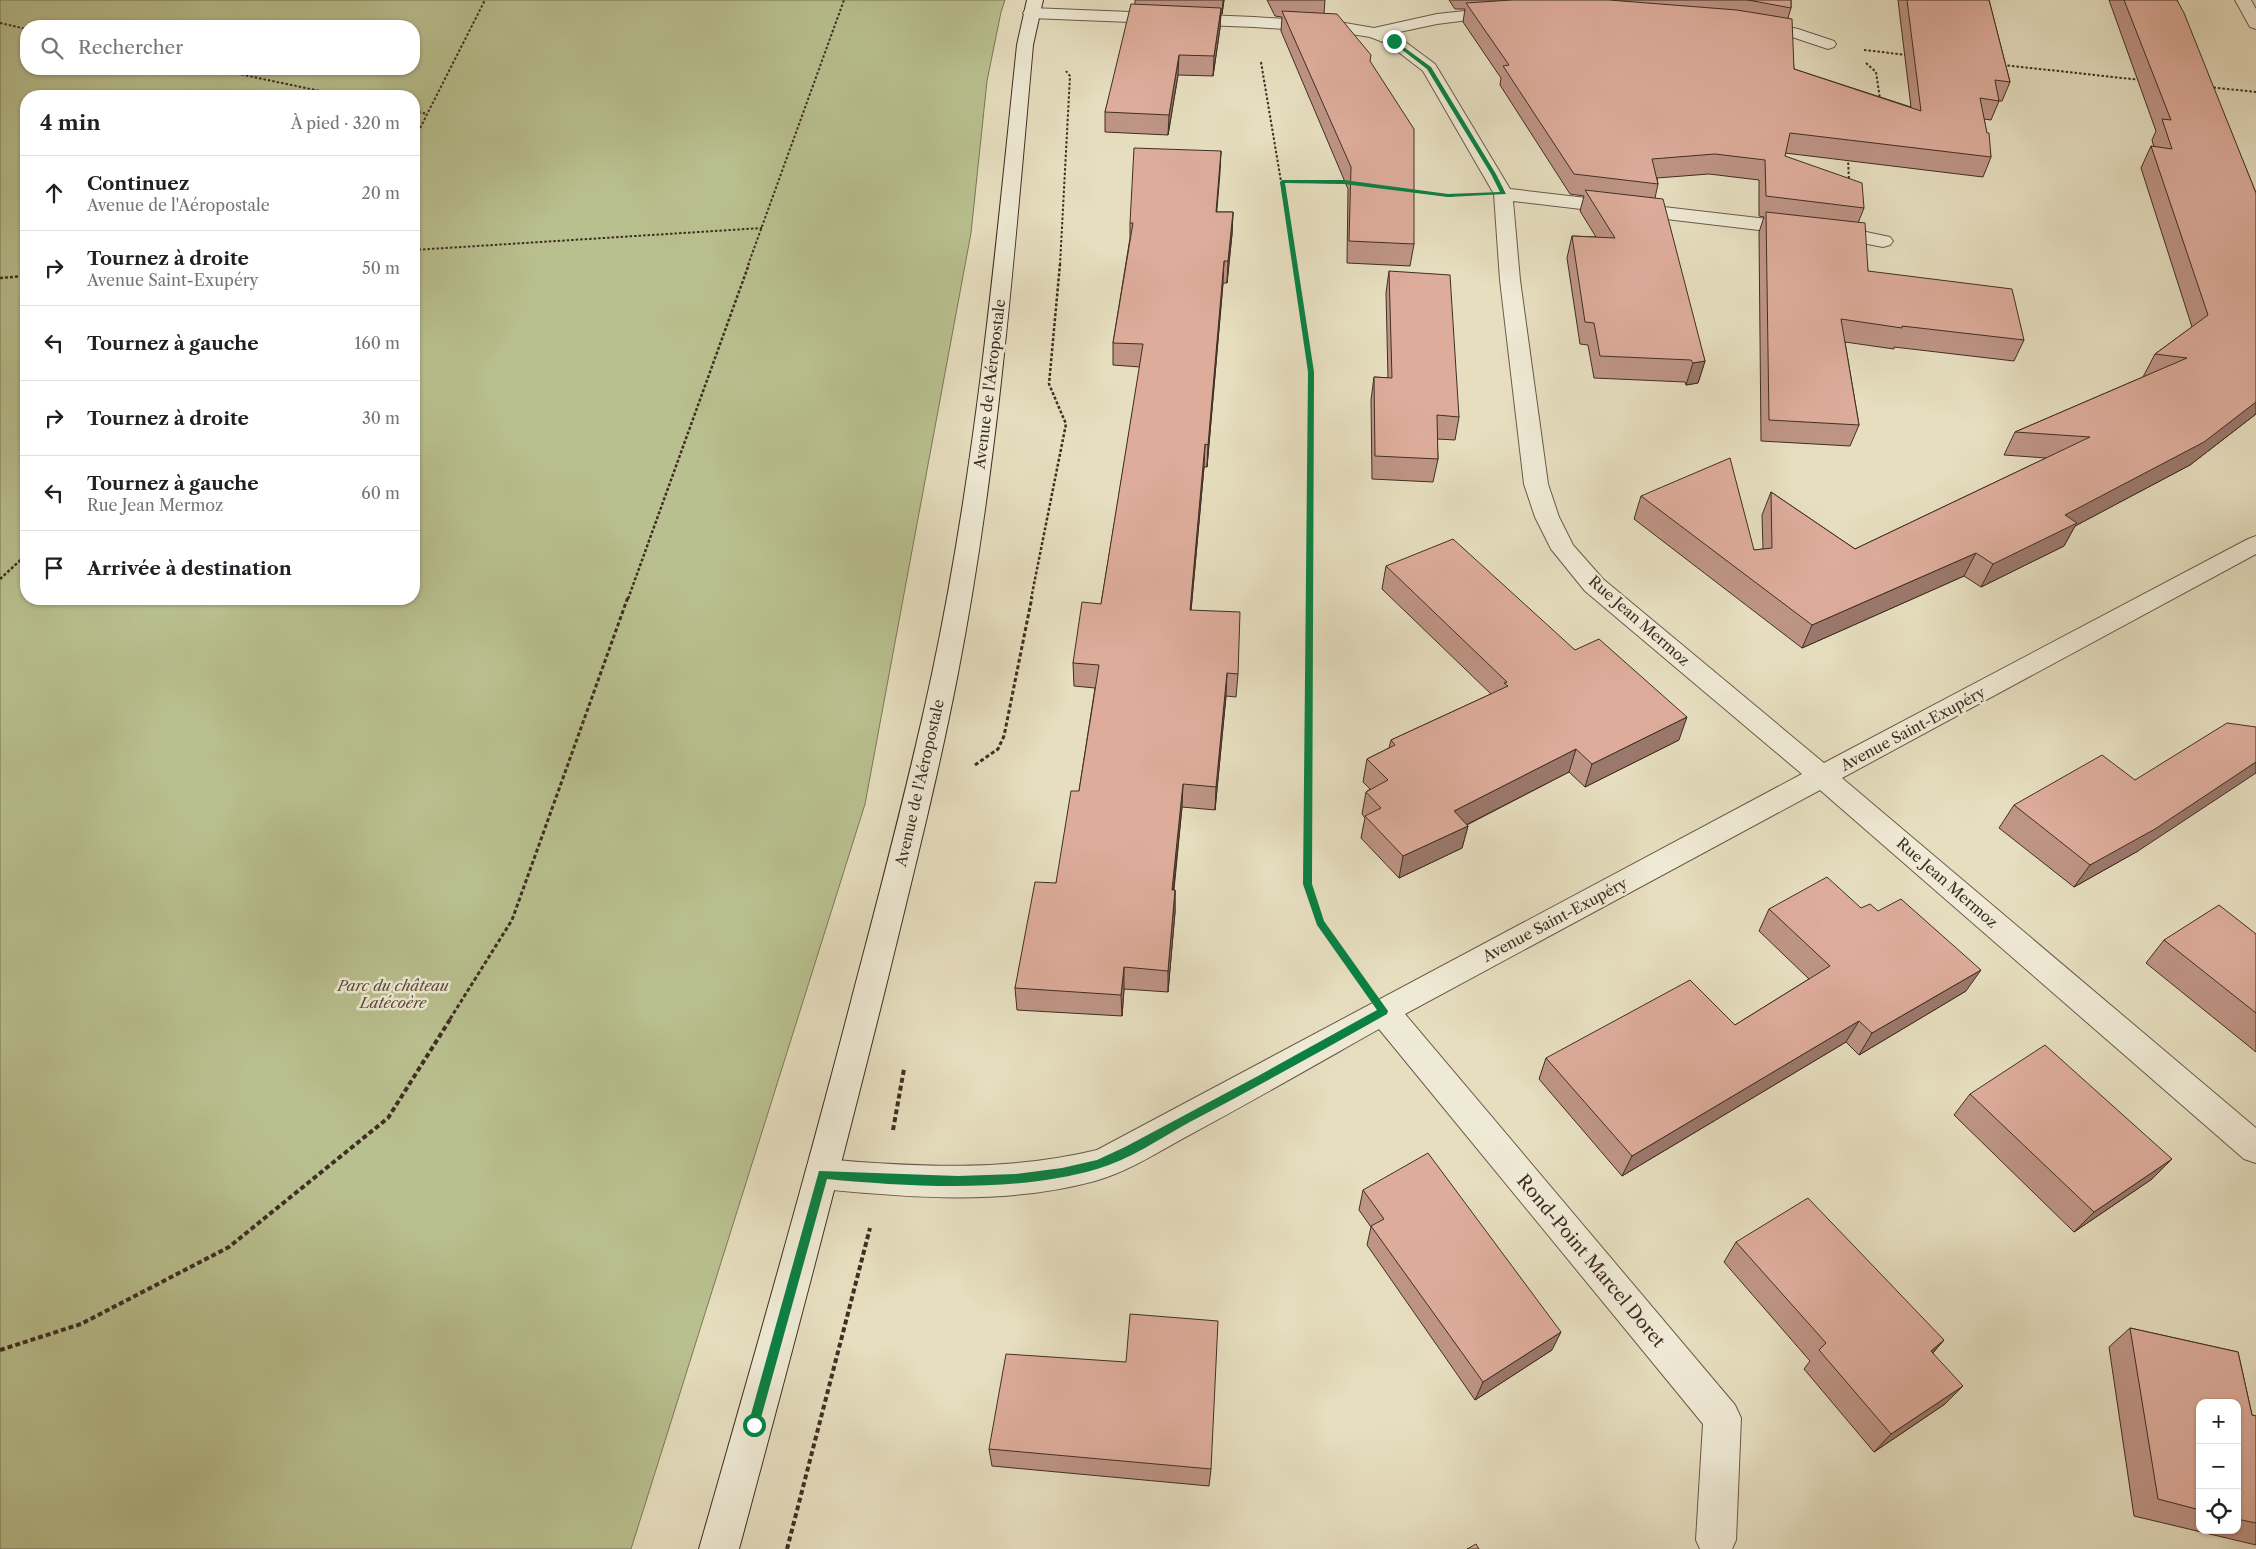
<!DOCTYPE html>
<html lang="fr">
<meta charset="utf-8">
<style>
body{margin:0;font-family:"Libre Caslon Text",serif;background:#f6f6f6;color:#202124}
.controls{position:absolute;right:15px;bottom:15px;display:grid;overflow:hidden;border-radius:10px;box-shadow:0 1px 4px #0004}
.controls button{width:45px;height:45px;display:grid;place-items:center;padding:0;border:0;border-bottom:1px solid #e0e0e0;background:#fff;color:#202124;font:25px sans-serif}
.stop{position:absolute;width:15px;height:15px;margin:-11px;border:4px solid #0b8043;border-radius:50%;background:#fff}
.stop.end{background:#0b8043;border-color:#fff;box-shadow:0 1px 5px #0008}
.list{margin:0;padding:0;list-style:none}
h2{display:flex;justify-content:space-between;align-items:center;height:65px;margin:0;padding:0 20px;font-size:21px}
h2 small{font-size:16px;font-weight:400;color:#757577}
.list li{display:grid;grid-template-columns:32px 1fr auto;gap:15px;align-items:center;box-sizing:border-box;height:75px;padding:0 20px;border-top:1px solid #e0e0e0}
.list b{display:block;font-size:19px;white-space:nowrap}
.list p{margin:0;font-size:16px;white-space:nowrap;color:#757577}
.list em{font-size:16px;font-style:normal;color:#757577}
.icon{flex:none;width:28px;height:28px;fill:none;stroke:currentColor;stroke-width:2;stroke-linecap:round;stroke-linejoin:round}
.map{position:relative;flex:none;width:2256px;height:1549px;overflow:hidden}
.search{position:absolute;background:#fff;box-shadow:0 1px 4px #0004;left:20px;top:20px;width:400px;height:55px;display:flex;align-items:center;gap:12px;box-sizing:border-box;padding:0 18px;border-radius:20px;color:#757577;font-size:19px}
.panel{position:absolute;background:#fff;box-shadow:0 1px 4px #0004;left:20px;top:90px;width:400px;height:515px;border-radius:20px}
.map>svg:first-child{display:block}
.green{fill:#b9c08f;stroke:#7c7759;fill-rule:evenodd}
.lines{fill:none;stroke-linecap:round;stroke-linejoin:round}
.street-casing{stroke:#6a5a4a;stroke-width:2}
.secondary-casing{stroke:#402e23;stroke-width:2}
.path-far3{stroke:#402e23;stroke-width:2;stroke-dasharray:2.5 2;stroke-linecap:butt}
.path-far2{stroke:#402e23;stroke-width:2.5;stroke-dasharray:3 2;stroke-linecap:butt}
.path-far1{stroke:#402e23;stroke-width:3;stroke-dasharray:4 2.5;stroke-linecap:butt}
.path{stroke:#402e23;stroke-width:4;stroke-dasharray:5 3;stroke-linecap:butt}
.street{fill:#efead5;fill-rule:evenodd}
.secondary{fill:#efead5;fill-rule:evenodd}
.wall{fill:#be9485;stroke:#402e23;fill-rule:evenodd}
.shaded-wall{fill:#9b786c;stroke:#402e23}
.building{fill:#ddac9b;stroke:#402e23}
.route{fill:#0b8043}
.labels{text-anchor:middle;stroke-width:5;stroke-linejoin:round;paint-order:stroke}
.street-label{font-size:15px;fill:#402e23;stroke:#efead5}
.park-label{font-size:15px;font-style:italic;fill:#584b39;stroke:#efead5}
.near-street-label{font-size:18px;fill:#402e23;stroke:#efead5}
</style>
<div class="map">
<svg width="2256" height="1549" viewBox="0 0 2256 1549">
<rect width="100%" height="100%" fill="#e6debf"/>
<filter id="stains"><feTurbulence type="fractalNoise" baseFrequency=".004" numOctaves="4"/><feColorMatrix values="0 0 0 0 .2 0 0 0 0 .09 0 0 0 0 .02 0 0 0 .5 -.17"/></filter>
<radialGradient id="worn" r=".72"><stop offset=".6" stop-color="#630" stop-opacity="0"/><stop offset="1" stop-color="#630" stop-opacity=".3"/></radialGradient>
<path class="green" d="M0 0H1005L1001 12 987 81 971 233 865 804 631 1549H0ZM26 26H414V69H26ZM26 96H414V599H26Z"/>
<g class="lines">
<defs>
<g id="street">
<polygon points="2235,0 2251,0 2256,9 2256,29 2250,27"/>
<path d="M1502 7 1508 9 1510 12 1508 15 1437 24 1390 34 1400 38 1435 64 1510 189 1852 229 1890 237 1893 241 1890 245 1883 247 1852 241 1513 201 1520 280 1548 484 1559 517 1573 545 1603 579 1824 763 2248 539 2256 536V554L1842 778 2256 1128V1163L2244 1159 1820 790 1405 1014 1735 1405 1741 1418 1736 1540 1732 1549H1700L1696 1540 1703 1424 1379 1029C1317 1064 1256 1099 1193 1133 1161 1150 1130 1171 1095 1181 1007 1205 913 1198 823 1189L811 1185 806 1174 811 1163 823 1159C915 1167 1007 1172 1097 1150L1802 774 1585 591 1551 549 1535 517 1524 484 1500 280 1494 194 1423 71 1388 44 1370 37 1345 33 1254 27 1031 18 1025 16 1023 13 1025 10 1031 8 1254 17 1345 23 1374 28 1437 14Z"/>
<polygon points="1755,20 1798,29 1834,41 1836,44 1834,47 1828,49 1789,36 1749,28 1747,25 1749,22"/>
</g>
<path id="secondary" d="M1027 0H1043L1033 45C1014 255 998 466 958 673 938 777 912 879 887 982 840 1171 790 1360 739 1549H699C753 1360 807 1172 856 982 883 880 910 777 932 674 976 466 995 255 1017 45Z"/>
</defs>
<use href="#street" class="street-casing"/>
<use href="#secondary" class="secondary-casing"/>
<g class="path-far3">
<polyline points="0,23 26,29"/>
<polyline points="1864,50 1907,55"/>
<polyline points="1261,62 1295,265"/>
<polyline points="1866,63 1876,72 1880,99"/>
<polyline points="2003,65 2141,80"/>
<polyline points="215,69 344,96"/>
<polyline points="2209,87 2256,92"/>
<polyline points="414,111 427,114"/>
<polyline points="414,140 485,0"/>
<polyline points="1848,158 1849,182"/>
<polyline points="1282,181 1349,183"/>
<polyline points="1410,191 1453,196"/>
<polyline points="414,250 762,228"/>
<polyline points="748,265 844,0"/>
<polyline points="1060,265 1070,76 1066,71"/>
</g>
<g class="path-far2">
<polyline points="1295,264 1311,372 1309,599"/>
<polyline points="0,278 26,276"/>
<polyline points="0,579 26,555"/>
<polyline points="628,599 749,264"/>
<polyline points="1031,599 1066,424 1049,384 1060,264"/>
</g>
<g class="path-far1">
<polyline points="1309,597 1307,884 1320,922 1356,973"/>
<polyline points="975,765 998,749 1004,736 1032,597"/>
<polyline points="450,1019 512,920 628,597"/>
</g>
<g class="path">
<polyline points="893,1130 904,1069"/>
<polyline points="0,1350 81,1324 229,1247 388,1118 451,1018"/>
<polyline points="787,1549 870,1228"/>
</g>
<use href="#street" class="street"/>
<use href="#secondary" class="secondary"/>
</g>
<g class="wall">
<polygon points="1135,0 1224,0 1222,14 1221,14 1220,28 1213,76 1178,75 1168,135 1105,132 1105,112 1135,5"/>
<polygon points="1267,0 1325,0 1324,13 1370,62 1414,244 1410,266 1347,263 1348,189 1281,31 1282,17 1275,16"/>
<polygon points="1449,0 1791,0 1791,8 1788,18 1794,69 1911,107 1898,0 1989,0 2010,82 2002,101 1999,101 1991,120 1984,119 1991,157 1983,177 1785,153 1785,156 1864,208 1858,223 1868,271 2024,340 2014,361 1894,347 1894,349 1845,342 1859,425 1850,446 1761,441 1759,232 1764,217 1759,216 1759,180 1709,174 1657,178 1658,184 1655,198 1705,361 1698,383 1686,385 1685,382 1594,378 1588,345 1580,344 1567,258 1572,236 1596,237 1580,211 1584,196 1570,194 1500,85 1501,78 1463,22 1465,9 1455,9"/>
<polygon points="2109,0 2177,0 2256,193 2256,414 2190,465 2075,526 2064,546 1981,587 1964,576 1802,648 1634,519 1641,496 1754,550 1763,549 1762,515 1771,492 1855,549 2046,458 2004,455 2015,432 2143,377 2155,354 2192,327 2141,168 2151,146 2154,147 2152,140 2156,131"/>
<polygon points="1221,151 1216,212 1233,212 1232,234 1227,283 1223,283 1207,467 1204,467 1191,610 1238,674 1236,697 1226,696 1215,810 1182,807 1174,890 1175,890 1175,912 1168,992 1124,989 1122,1016 1017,1010 1015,988 1056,883 1079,791 1095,688 1074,686 1073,663 1101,604 1140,367 1113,365 1113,343 1130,238 1130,223"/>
<polygon points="1389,271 1459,417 1455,440 1437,439 1438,459 1433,482 1372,479 1371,400 1374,377 1388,378 1386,293"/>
<polygon points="1386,566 1575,650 1679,740 1585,787 1569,772 1467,825 1468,826 1462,848 1399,878 1361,838 1365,818 1362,814 1366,792 1370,789 1363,782 1367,759 1389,748 1391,740 1491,694 1382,589"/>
<polygon points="2014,805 2138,851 2074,887 1999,828"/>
<polygon points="1861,908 1966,991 1859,1055 1846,1042 1622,1176 1539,1079 1546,1058 1735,1025 1809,979 1759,931 1769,909"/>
<polygon points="2256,934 2256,1052 2146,963 2164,940"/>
<polygon points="1970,1094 2152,1179 2074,1232 1954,1115"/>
<polygon points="1363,1190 1552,1350 1475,1400 1367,1245 1371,1227 1359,1210"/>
<polygon points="1736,1242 1944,1340 1933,1353 1945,1404 1874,1452 1804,1369 1810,1361 1724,1262"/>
<path d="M2130 1328 2238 1352 2252 1415 2256 1416V1545L2134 1516 2109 1347ZM2200 1403H2237V1530H2200Z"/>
<polygon points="1126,1362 1211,1469 1209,1486 992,1466 989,1449"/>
</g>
<g class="shaded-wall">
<polygon points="1223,0 1224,0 1222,14"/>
<polygon points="1221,8 1220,28 1213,76 1214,56"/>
<polygon points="1179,55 1178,75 1168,135 1169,115"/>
<polygon points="1221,151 1220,173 1215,233 1216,212"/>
<polygon points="1233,212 1232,234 1227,283 1228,261"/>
<polygon points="1224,261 1223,283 1207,467 1208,445"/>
<polygon points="1705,361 1698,383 1686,385 1693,363"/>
<polygon points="2256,402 2256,414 2190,465 2075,526 2064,546 1981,587 1993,564 2065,515"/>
<polygon points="1205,444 1204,467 1189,633 1190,610"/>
<polygon points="1976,553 1964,576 1802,648 1812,625"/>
<polygon points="1227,673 1226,696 1215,810 1216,787"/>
<polygon points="1687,717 1679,740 1585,787 1592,764"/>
<polygon points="1576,749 1569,772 1448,834 1454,811"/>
<polygon points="2256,762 2256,773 2138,851 2074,887 2090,865"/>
<polygon points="1183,784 1182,807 1171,912 1172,890"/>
<polygon points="1468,826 1462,848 1399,878 1403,856"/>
<polygon points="1175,890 1175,912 1168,992 1168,971"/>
<polygon points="1124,967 1124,989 1122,1016 1121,995"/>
<polygon points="1981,970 1966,991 1859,1055 1872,1033"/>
<polygon points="1859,1021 1846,1042 1622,1176 1632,1156"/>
<polygon points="2172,1159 2152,1179 2074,1232 2094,1212"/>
<polygon points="1561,1332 1552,1350 1475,1400 1483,1382"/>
<polygon points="1944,1340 1927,1359 1931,1351"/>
<polygon points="1963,1386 1945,1404 1874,1452 1891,1434"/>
</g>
<g class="building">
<polygon points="1512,0 1609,0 1737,10 1792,19 1794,69 1921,111 1907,0 1989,0 2010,82 1995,80 1999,101 1980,98 1987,133 1989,133 1991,157 1790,133 1785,156 1862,183 1864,208 1766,196 1765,160 1715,154 1652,159 1658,184 1574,174 1503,66 1509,65 1466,3"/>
<polygon points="1748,0 1791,0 1791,8"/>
<polygon points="2124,0 2177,0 2184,13 2256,193 2256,402 2204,442 2065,515 2077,523 1993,564 1976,553 1812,625 1641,496 1730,458 1754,550 1772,548 1771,492 1855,549 2090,437 2015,432 2187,358 2155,354 2208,315 2151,146 2172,149 2162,119 2171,120"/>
<polygon points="1131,4 1221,8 1214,56 1179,55 1169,115 1105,112"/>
<polygon points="1282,11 1337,14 1371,55 1370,61 1414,129 1414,244 1349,241 1351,167"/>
<polygon points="1134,148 1221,151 1216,212 1233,212 1228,261 1224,261 1208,445 1205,444 1190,610 1240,612 1238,674 1227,673 1216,787 1183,784 1172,890 1175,890 1168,971 1124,967 1121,995 1015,988 1035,882 1056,883 1071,791 1079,791 1099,665 1073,663 1082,602 1101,604 1143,344 1113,343 1133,223 1130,223"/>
<polygon points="1585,190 1663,199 1705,361 1693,363 1691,360 1600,356 1594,323 1585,322 1572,236 1615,238"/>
<polygon points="1766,212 1865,223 1868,271 2012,289 2024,340 1902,326 1902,328 1841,319 1859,425 1769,420"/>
<polygon points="1389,271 1450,275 1459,417 1437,415 1438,459 1375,456 1374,377 1392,378"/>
<polygon points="1453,539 1575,650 1599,639 1687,717 1592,764 1576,749 1454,811 1468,826 1403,856 1365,816 1381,808 1366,792 1388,780 1367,759 1395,745 1391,740 1508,686 1504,683 1507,682 1386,566"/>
<polygon points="2227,723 2256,727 2256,762 2155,829 2090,865 2014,805 2102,755 2135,780"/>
<polygon points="1827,877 1861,908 1870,904 1878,911 1901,899 1981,970 1872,1033 1859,1021 1632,1156 1546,1058 1690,980 1735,1025 1830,966 1769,909"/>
<polygon points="2219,905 2256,934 2256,1013 2164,940"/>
<polygon points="2045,1045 2172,1159 2094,1212 1970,1094"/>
<polygon points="1428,1153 1561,1332 1483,1382 1371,1226 1384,1219 1363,1190"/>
<polygon points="1808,1198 1944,1340 1931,1351 1963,1386 1891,1434 1819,1350 1826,1343 1736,1242"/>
<polygon points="1130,1314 1218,1321 1211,1469 989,1449 1006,1354 1126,1362"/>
<polygon points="2130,1328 2238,1352 2252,1415 2256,1416 2256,1523 2237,1519 2237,1403 2200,1403 2200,1510 2158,1499"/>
<polygon points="1476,1544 1479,1549 1467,1549"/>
</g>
<path class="route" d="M1394 40 1431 67 1496 174 1506 194 1448 197 1344 184 1285 183 1314 372 1312 884 1324 921 1388 1011 1387 1014C1321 1051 1255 1088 1188 1123 1159 1139 1129 1160 1097 1169 1015 1193 911 1187 827 1179L759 1425 758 1429 754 1430 750 1429 748 1425 819 1171 958 1176 1016 1174 1062 1168 1097 1160 1125 1147 1258 1076 1377 1010 1317 925 1303 884 1308 372 1280 182 1282 180H1344L1448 194 1500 192 1491 174 1427 69 1392 42Z"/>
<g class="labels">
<g class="street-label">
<text transform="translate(990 384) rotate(-83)" y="5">Avenue de l'Aéropostale</text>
<text transform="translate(1639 621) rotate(41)" y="5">Rue Jean Mermoz</text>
<text transform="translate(1913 729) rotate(-28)" y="5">Avenue Saint-Exupéry</text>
<text transform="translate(920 783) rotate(-77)" y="5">Avenue de l'Aéropostale</text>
<text transform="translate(1947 883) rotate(41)" y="5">Rue Jean Mermoz</text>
<text transform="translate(1555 920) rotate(-28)" y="5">Avenue Saint-Exupéry</text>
</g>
<g class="park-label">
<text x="393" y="991">Parc du château<tspan x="393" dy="17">Latécoère</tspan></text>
</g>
<g class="near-street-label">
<text transform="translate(1591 1261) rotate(50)" y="6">Rond-Point Marcel Doret</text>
</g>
</g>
<rect width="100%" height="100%" filter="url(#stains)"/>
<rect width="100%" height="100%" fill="url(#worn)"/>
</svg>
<div class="controls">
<button>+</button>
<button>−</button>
<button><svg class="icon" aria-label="locate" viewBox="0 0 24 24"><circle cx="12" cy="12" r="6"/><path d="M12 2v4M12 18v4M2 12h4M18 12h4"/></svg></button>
</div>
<div class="stop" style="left:754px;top:1425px"></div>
<div class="stop end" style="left:1394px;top:41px"></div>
<div class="search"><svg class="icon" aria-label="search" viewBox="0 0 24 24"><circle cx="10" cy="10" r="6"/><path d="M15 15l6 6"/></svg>Rechercher</div>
<section class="panel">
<h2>4 min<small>À pied · 320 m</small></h2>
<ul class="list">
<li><svg class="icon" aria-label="ahead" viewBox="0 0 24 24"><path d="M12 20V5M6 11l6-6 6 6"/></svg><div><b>Continuez</b><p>Avenue de l'Aéropostale</p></div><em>20 m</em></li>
<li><svg class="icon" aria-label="right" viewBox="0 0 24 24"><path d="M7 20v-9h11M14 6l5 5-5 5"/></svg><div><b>Tournez à droite</b><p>Avenue Saint-Exupéry</p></div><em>50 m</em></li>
<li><svg class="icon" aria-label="left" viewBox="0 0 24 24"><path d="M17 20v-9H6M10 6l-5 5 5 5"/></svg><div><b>Tournez à gauche</b></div><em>160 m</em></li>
<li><svg class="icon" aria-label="right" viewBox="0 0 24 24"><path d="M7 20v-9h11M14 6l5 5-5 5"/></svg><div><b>Tournez à droite</b></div><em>30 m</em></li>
<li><svg class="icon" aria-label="left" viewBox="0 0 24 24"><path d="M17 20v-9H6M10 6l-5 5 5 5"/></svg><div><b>Tournez à gauche</b><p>Rue Jean Mermoz</p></div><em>60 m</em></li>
<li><svg class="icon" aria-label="arrive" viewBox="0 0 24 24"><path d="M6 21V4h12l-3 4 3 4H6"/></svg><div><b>Arrivée à destination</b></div></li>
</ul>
</section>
</div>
